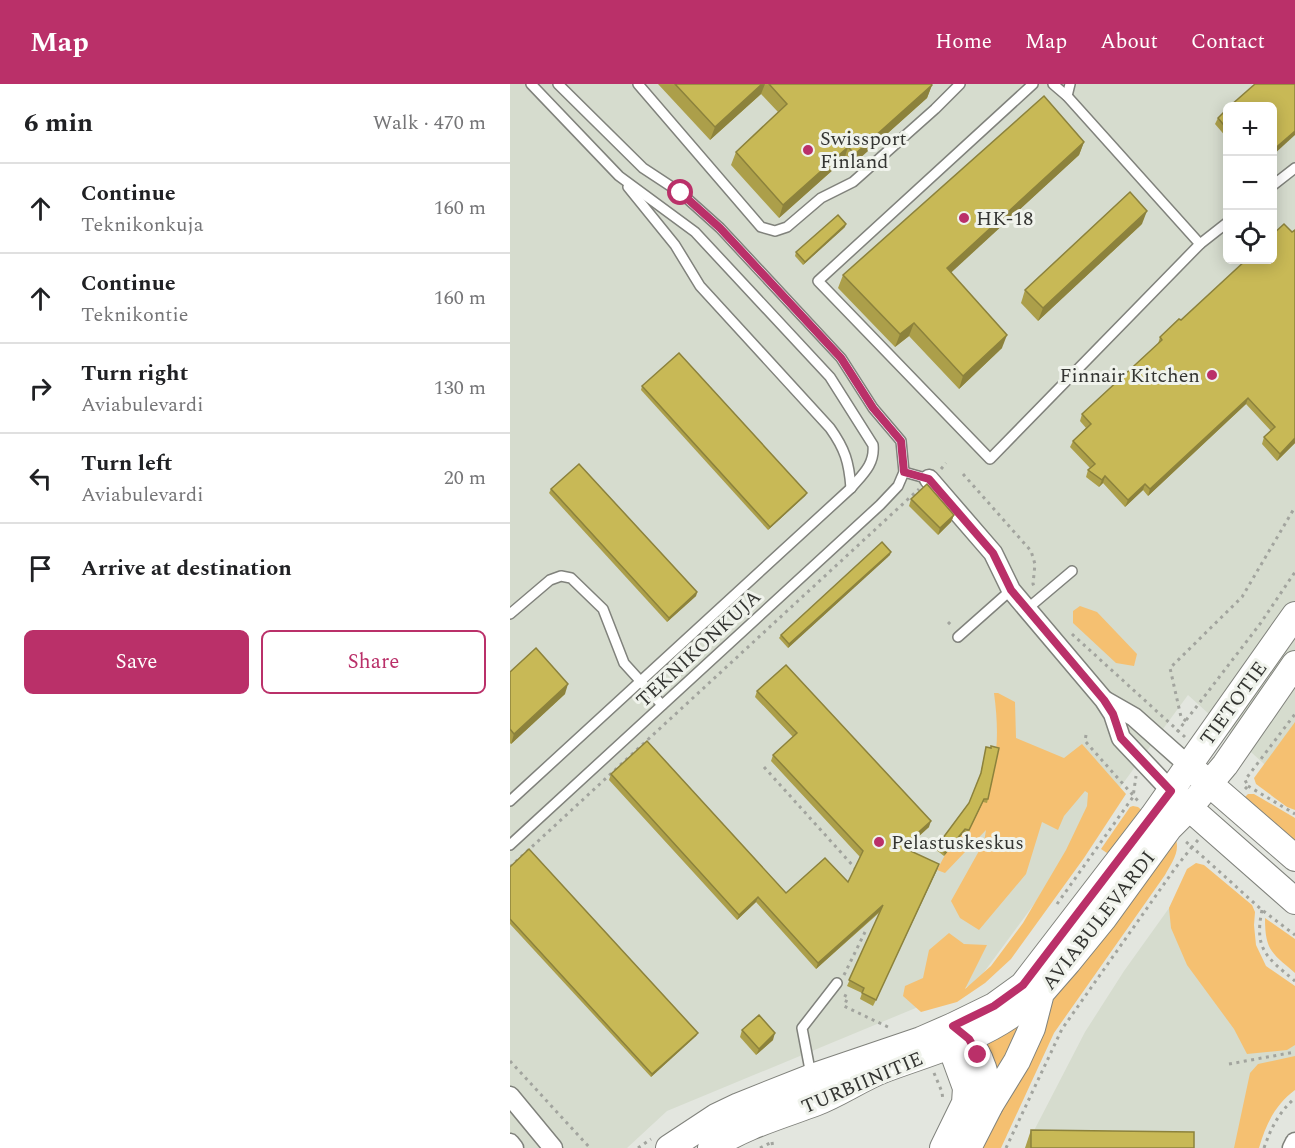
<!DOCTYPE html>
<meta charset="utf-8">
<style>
body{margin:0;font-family:Spectral,serif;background:#f6f6f6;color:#202124}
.controls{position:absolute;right:18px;top:18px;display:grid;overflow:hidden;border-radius:9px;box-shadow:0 3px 15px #0003}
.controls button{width:54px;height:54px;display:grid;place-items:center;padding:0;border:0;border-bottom:2px solid #e0e0e0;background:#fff;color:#202124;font:30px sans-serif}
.stop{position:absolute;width:18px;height:18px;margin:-14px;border:4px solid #ba3069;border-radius:50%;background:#fff}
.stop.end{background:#ba3069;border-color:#fff;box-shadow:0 2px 6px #0008}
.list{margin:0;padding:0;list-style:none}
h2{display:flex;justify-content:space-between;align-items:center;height:78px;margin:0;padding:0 24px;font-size:26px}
h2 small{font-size:20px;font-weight:400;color:#757577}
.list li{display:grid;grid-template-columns:39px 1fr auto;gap:18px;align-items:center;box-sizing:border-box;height:90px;padding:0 24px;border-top:2px solid #e0e0e0}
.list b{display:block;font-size:22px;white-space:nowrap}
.list p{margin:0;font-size:20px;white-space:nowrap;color:#757577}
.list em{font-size:20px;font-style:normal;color:#757577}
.actions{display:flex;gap:12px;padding:18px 24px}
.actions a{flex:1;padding:14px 0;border:2px solid #ba3069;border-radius:9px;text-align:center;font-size:21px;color:#ba3069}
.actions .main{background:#ba3069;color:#fff}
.icon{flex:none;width:33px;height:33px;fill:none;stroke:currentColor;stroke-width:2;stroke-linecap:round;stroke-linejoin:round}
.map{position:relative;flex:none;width:785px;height:1064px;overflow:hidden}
header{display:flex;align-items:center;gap:36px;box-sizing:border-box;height:84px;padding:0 30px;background:#ba3069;color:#fff}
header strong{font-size:28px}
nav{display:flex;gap:33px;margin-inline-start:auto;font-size:21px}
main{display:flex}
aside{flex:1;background:#fff}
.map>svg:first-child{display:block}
.built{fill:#d6dcce;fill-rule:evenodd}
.green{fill:#f5c071}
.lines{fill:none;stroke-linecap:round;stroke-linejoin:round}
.lane-casing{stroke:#80827c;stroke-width:12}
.street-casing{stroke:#80827c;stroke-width:21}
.secondary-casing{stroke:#80827c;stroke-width:28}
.path{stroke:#a2a49e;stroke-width:3;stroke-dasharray:3 4.5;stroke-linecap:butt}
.lane{stroke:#fff;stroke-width:9}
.street{stroke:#fff;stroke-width:18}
.secondary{stroke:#fff;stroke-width:26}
.wall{fill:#ac9f4a}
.shaded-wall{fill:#8c823c}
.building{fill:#c8b956;stroke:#8c823c;stroke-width:1.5}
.route{stroke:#ba3069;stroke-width:8}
.poi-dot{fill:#ba3069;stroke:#f0f3ec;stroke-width:2}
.labels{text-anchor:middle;stroke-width:6;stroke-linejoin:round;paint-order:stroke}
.poi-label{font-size:20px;fill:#343532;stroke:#f0f3ec;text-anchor:start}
.street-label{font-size:20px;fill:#343532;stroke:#f0f3ec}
</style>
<header>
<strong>Map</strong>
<nav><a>Home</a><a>Map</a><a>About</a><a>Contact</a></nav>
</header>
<main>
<aside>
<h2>6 min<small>Walk · 470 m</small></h2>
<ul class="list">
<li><svg class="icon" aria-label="ahead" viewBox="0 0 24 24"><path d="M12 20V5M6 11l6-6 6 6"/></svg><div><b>Continue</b><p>Teknikonkuja</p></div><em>160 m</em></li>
<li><svg class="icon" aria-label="ahead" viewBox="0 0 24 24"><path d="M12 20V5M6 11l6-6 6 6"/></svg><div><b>Continue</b><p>Teknikontie</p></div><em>160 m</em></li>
<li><svg class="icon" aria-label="right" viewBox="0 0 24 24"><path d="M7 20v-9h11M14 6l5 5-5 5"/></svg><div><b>Turn right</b><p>Aviabulevardi</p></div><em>130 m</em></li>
<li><svg class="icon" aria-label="left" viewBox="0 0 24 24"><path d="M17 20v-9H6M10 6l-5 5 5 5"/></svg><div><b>Turn left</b><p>Aviabulevardi</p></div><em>20 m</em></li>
<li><svg class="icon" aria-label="arrive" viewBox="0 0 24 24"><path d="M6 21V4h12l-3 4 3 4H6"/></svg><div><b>Arrive at destination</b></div></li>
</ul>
<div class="actions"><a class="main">Save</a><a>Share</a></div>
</aside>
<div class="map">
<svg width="785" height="1064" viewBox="0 0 785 1064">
<rect width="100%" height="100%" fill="#e3e6df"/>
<g class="built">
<path d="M0 0H785V708L678 611 466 899 157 1027 117 1064H0ZM718 22H762V176H718Z"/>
<polygon points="677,799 785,917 785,996 779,996 743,1064 515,1064 575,948 614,887"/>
</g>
<g class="green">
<polygon points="570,522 587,528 627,570 624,582 606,579 563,539 563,527"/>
<path d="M484 609H488L505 618 506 654 554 674 572 660 616 710 574 774 501 875 475 899 447 918 411 928 393 912 395 902 413 894 419 866 439 849 454 860 477 861 455 905 481 882 513 839 556 766 577 722 578 709 575 707 554 732 548 746 532 738 516 790 469 846 450 834 441 817 474 758 476 746 435 789 427 786 444 754 447 757C485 710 492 668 484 609Z"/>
<polygon points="785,638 785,726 777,723 746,700 744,694"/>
<polygon points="738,710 744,710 785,734 785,758 735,713"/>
<polygon points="623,722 628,723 634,728 597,769 591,765 620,723"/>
<path d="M666 756C670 768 661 780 655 791L544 949 491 1064H470L534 923Z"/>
<polygon points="686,779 694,781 742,821 745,828 744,841 746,861 756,882 785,902 785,961 777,966 737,970 724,945 677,881 661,844 659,824 677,785"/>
<path d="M755 834 785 855V889C762 869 755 867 755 834Z"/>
<polygon points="514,929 490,996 470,959"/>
<path d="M785 972V1006C765 1021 756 1040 749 1064H724L740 989 748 980Z"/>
</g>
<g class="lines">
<defs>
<g id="lane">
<polyline points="128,0 251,143 265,147 277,143 311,114 343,98 425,25 450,0"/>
<polyline points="523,0 308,197 480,375 690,160 557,12 543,0"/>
<polyline points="557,12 560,0"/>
<polyline points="762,102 785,84"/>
<path d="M118 103 165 161 190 202 320 344C335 365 339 378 341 404"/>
<polyline points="690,160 718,138"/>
<polyline points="394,388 419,395"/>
<polyline points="517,525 562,487"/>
<polyline points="0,530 40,496 51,492 61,494 93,525 114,579 152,621"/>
<polyline points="448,553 501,506"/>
<path d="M0 717 341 404C353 390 365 380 363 361L320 293 185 148 109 92 21 0"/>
<polyline points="0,761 370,421 388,402 394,388 391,357 363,324 331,274 210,144 171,109 133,84 48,0"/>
<polyline points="301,991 292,944 327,899"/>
</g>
<g id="street">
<polyline points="419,395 483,469 501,506 594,616 603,630 611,654 661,707"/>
<polyline points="596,617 624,633 678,681"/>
<polyline points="0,1012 43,1064"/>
<polyline points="0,1059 4,1064"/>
<polyline points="782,1064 785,1058"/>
</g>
<g id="secondary">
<polyline points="687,689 785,774"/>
<polyline points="668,714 785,817"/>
<path d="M446 944C469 962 478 992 480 1021"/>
<polyline points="159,1064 206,1033 229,1022 302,993 411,956 443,942 484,922 513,901 643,732 785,531"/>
<path d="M201 1064C231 1043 270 1032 305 1019 329 1010 351 994 375 985 423 967 469 956 511 924"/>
<polyline points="433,1064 455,1019 456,1004 441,963 443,946"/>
<polyline points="458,1064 480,1021 507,977 522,944 531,909 558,878 593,835 659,744 679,724 715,681 785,580"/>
</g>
</defs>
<use href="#lane" class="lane-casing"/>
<use href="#street" class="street-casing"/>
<use href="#secondary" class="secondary-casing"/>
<g class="path">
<polyline points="431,385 436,379"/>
<polyline points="453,390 521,467 525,480 523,500 525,504"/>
<polyline points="438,538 443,543"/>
<polyline points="562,550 675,653"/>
<polyline points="676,637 671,633 660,584 732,513 785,423"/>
<polyline points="667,648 750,540 785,488"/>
<polyline points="576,651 575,657 629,718"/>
<polyline points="254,683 345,784"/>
<polyline points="738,702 785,730"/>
<polyline points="735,705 738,702 735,696 785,630"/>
<polyline points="688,756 682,763 752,826 785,851"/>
<polyline points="0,783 409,405"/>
<polyline points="547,820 623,713 626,692"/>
<path d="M752 826C744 865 756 873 785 897"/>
<polyline points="334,891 355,848"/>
<polyline points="334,911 338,913 334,922 380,944"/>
<polyline points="0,977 80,1064"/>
<polyline points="719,980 785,968"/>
<polyline points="424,989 432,1008 433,1017"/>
<polyline points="262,1058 263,1064"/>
<polyline points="128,1064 141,1055"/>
<polyline points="250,1064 262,1058"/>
<polyline points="496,1064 552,945 666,783 682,763 675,757"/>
<path d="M754 1064C761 1044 769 1028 785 1014"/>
</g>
<use href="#lane" class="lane"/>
<use href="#street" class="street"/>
<use href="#secondary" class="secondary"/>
</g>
<g class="wall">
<polygon points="148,0 421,0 422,1 417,14 340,83 334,76 269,134 221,81 226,68 268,28 251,10 200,56"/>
<polygon points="717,25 717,54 705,40 708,34"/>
<polygon points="574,58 569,71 441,188 492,264 449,305 399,252 385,263 328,204 333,191"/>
<polygon points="632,140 528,237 511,219 515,206"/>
<polygon points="335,143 293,181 285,172 286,168"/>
<polygon points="669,235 785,359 767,377 752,360 754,353 761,347 736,320 638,412 633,406 615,423 593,399 589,403 576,393 578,386 580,384 560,363 563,357 576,344 570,337 572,330 648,260 650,253"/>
<polygon points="132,302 297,409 295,412 258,446 131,306"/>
<polygon points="41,405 187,508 186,512 157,538 39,409"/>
<polygon points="401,415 444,431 441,438 428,451 399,422"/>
<polygon points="380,471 278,564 269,554 271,551"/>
<polygon points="0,588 55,610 1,660 0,659"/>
<polygon points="247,607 419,743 395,765 429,780 363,922 350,915 352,909 337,902 370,828 306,885 246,818 227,836 99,696 101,690 276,809 338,798 350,773 261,677 263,671 283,653 245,613"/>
<polygon points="476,663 478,715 477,719 473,718 457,750 454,748 434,772 425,765 427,762 459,719 470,692"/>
<polygon points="0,783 188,949 186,952 141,993 0,840"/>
<polygon points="232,946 263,956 246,971 230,953"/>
<polygon points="521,1046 684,1064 515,1064"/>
</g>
<g class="shaded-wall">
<polygon points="252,0 255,0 251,10 200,56 205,43"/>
<polygon points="422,1 417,14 340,83 345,70"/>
<polygon points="785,47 785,51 762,72 762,67"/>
<polygon points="574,58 569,71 432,197 437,184"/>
<polygon points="338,63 334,76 269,134 273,121"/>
<polygon points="637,127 632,140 528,237 533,224"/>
<polygon points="336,140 335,143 293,181 295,178"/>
<polygon points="404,239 399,252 385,263 390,250"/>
<polygon points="497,251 492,264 449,305 453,292"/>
<polygon points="738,314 736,320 638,412 640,405"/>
<polygon points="785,354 785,359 767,377 770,370"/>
<polygon points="595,392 593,399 589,403 592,396"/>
<polygon points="635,400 633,406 615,423 618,416"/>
<polygon points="297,409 295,412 258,446 260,443"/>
<polygon points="444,431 441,438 428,451 430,444"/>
<polygon points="381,468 380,471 278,564 279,560"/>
<polygon points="187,508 186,512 157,538 159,534"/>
<polygon points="58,600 55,610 1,660 4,650"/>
<polygon points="421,737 419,743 390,769 392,763"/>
<polygon points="455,745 454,748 434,772 435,769"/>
<polygon points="429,780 427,786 363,922 366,916"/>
<polygon points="248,813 246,818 227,836 229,831"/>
<polygon points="373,821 370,827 306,885 308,879"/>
<polygon points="188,949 186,952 141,993 142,990"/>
<polygon points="265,949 263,956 246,971 249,965"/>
</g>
<g class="building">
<polygon points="165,0 252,0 205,43"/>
<polygon points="259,0 421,0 422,1 345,70 338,63 273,121 226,68 277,20"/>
<polygon points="745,0 785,0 785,47 762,67 762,22 720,22"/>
<polygon points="534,12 574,58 437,184 497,251 453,292 404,239 390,250 333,191"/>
<polygon points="717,25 717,45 708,34"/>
<polygon points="620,108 637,127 533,224 515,206"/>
<polygon points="328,131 336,140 295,178 286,168"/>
<polygon points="774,140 782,148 785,146 785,354 770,370 754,353 765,343 738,314 640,405 635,400 618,416 595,392 592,396 578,386 585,380 563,357 581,340 572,330 652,256 650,253 669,235 671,236 736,176 762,176 762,151"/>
<polygon points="169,269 297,409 260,443 132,302"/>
<polygon points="69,380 187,508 159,534 41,405"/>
<polygon points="417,400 444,431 430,444 401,415"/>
<polygon points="372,458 381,468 279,560 271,551"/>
<polygon points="26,564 58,600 4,650 0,645 0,588"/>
<polygon points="276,581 421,737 392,763 429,780 366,916 352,909 354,904 339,896 373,821 308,879 248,813 229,831 101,690 137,657 276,809 315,774 338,798 353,767 263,671 287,649 247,607"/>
<polygon points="481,662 489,664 478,715 474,715 459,746 455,745 435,769 427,762 459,719 471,689 476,663 481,664"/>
<polygon points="19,765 188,949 142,990 0,835 0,783"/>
<polygon points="249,931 265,949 249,965 232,946"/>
<polygon points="521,1046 684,1048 684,1064 521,1064"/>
</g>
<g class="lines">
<polyline class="route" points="171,109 210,144 331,274 363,324 391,357 394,388 419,395 483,469 501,506 594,616 603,630 611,654 661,707 513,901 484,922 443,942 459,955 468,971"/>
</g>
<g class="poi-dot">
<circle cx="298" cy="66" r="6"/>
<circle cx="454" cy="134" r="6"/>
<circle cx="702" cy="291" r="6"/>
<circle cx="369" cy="758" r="6"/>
</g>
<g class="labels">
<g class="poi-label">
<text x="310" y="61">Swissport<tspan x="310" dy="23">Finland</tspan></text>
<text x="466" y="141">HK-18</text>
<text x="690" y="298" text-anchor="end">Finnair Kitchen</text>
<text x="381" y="765">Pelastuskeskus</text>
</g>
<g class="street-label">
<text transform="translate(188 564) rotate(-43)" y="7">TEKNIKONKUJA</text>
<text transform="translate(723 619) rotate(-54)" y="7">TIETOTIE</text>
<text transform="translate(588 836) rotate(-52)" y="7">AVIABULEVARDI</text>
<text transform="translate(352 998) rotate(-23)" y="7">TURBIINITIE</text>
</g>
</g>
</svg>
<div class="controls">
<button>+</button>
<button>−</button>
<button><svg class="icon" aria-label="locate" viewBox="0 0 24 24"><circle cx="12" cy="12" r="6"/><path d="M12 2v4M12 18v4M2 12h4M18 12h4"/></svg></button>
</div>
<div class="stop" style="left:171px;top:109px"></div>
<div class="stop end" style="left:468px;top:971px"></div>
</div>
</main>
